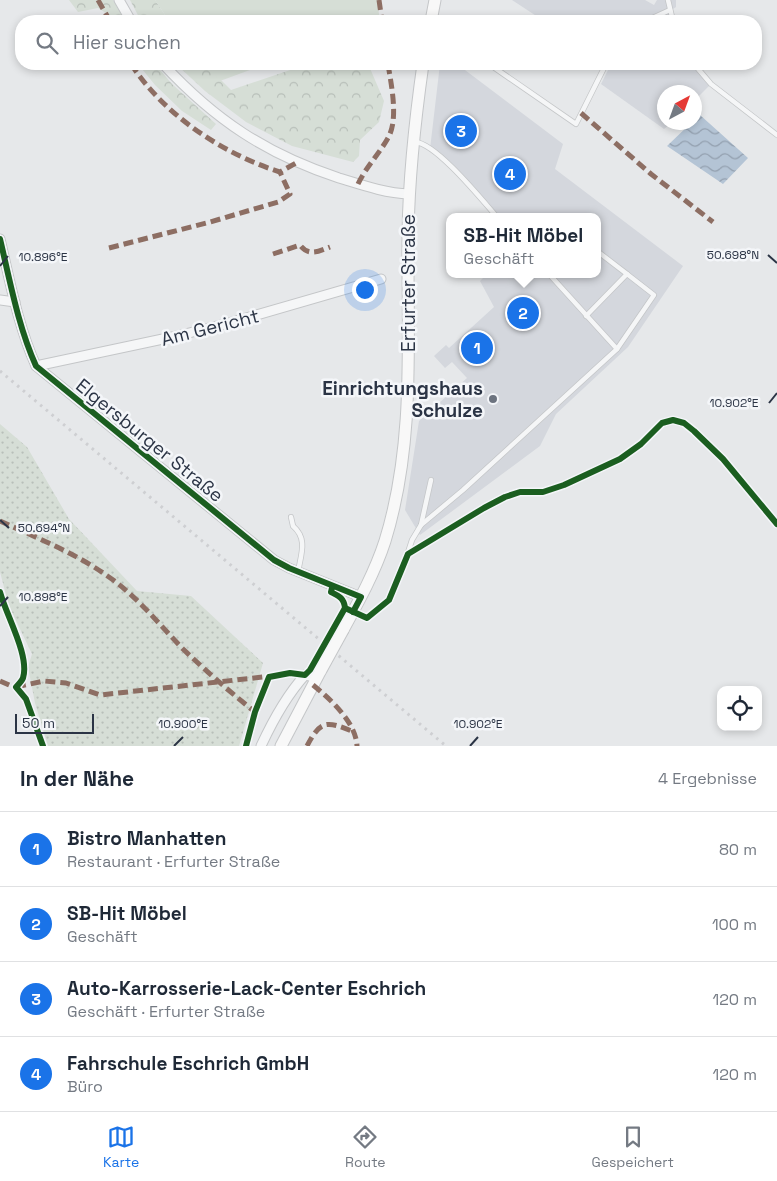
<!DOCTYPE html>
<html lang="de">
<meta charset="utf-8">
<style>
body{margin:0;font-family:"Space Grotesk",sans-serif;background:#f2f2f3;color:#1f2937}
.controls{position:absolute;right:15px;bottom:15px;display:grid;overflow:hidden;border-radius:10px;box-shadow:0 2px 8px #0003}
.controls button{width:45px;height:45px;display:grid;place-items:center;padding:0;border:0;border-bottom:1px solid #e0e1e3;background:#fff;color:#1f2937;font:25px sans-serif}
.compass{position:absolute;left:657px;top:85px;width:45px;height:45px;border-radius:50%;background:#fff;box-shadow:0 2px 8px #0003;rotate:41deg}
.scale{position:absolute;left:15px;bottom:12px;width:79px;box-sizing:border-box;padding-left:5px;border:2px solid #2b3445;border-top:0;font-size:14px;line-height:18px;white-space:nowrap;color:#2b3445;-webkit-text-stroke:4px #f4f6f9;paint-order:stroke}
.you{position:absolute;left:364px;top:289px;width:18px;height:18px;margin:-12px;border:4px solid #fff;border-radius:50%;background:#1a73e8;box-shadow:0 0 0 8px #1a73e833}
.badge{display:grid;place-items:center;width:32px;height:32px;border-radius:50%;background:#1a73e8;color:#fff;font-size:16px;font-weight:700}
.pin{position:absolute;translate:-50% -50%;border:2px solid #fff;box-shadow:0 1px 5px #0006}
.popup{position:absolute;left:446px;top:213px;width:155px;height:65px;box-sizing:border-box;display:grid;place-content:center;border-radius:10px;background:#fff;filter:drop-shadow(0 1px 4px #0005);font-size:16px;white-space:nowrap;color:#747a83}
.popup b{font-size:19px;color:#1f2937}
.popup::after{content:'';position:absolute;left:50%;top:100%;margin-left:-10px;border:10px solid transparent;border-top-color:#fff}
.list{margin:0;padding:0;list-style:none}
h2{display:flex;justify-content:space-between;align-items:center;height:65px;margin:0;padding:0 20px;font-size:21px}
h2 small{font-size:16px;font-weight:400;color:#747a83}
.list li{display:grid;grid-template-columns:32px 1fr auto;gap:15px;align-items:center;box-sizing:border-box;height:75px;padding:0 20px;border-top:1px solid #e0e1e3}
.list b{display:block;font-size:19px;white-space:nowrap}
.list p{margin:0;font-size:16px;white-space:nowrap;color:#747a83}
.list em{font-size:16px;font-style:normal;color:#747a83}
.icon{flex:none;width:28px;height:28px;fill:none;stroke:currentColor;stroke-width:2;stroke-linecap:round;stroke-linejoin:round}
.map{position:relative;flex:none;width:777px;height:746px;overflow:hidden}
.search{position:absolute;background:#fff;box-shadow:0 2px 8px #0003;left:15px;right:15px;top:15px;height:55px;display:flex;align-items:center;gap:12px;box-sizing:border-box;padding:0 18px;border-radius:20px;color:#747a83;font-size:19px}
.sheet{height:365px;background:#fff}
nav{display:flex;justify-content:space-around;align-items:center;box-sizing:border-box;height:70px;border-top:1px solid #e0e1e3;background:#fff;font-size:14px;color:#747a83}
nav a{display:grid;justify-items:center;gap:2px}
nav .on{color:#1a73e8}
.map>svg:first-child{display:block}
.built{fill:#d4d7dd}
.grass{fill:url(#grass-dots)}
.forest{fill:url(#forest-crowns)}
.garden{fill:#d6ded6}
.water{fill:url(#water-waves)}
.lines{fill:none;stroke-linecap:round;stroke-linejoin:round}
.service-casing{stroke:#c4c6c8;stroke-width:6}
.minor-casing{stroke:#c4c6c8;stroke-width:11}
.secondary-casing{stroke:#c4c6c8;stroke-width:13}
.service{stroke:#f5f6f7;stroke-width:4.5}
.minor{stroke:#f5f6f7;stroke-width:9}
.secondary{stroke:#f8f8f8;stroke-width:11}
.rail{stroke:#cecfd2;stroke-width:3;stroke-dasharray:2.5 5;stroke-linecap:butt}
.secondary-bridge-casing{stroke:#c4c6c8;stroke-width:13;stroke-linecap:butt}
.secondary-bridge{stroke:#f8f8f8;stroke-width:11}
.quiet{stroke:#8d6e63;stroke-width:5;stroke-dasharray:10 5;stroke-linecap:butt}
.cycleway-casing{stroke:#f4f6f9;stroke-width:9}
.cycleway{stroke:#1b5e20;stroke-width:6}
.ticks{fill:none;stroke:#2b3445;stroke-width:2}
.poi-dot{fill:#6c737f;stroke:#f4f6f9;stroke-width:2}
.labels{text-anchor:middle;stroke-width:5;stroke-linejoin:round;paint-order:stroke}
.street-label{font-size:19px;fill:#2b3445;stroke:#f4f6f9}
.poi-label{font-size:19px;font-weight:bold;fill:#2b3445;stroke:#f4f6f9;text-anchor:end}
.ticks-label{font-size:12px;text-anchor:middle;fill:#2b3445;stroke:#f4f6f9;stroke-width:5;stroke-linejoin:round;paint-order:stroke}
</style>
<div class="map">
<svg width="777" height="746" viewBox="0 0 777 746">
<defs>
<pattern id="grass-dots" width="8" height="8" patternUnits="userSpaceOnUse" patternTransform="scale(1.25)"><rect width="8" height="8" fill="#d6ded6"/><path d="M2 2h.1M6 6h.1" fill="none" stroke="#b8bfb9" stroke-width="1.8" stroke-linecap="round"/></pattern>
<pattern id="forest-crowns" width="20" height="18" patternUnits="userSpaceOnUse" patternTransform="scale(1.25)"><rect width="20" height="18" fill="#d6ded6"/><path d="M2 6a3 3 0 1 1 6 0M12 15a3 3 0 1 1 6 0" fill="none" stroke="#b8bfb9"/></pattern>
<pattern id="water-waves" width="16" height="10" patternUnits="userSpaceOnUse" patternTransform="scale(1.25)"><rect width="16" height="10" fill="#b4c4d5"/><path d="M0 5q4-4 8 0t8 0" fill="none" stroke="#93a0af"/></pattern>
</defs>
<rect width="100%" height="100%" fill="#e6e8ea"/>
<g class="built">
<polygon points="512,0 645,0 654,5 657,0 676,0 676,7 670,11 673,21 544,21"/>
<polygon points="440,64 457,64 563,144 555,169 683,266 628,347 556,414 540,446 420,535 405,510 419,421 467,378 452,362 445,368 434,356 446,345 449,348 494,307 480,281 487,274 597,274 597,217 497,217 453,168 430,149"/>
<polygon points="607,64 694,64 711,84 695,100 694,92 664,92 664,122 671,123 664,129 601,84 610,66"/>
</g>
<polygon class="grass" points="0,424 27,447 69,519 137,591 191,596 263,663 239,746 48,746 35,703 28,667 32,654 9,606 0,572"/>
<g class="forest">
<polygon points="69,0 113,0 125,21 112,21 109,15 98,8 78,12"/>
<polygon points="130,0 155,0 169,21 141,21"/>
<polygon points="138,64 155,64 172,84 216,124 211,130 182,111 155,85"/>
<polygon points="176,64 205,64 231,90 305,65 331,70 369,66 384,101 379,122 360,140 359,156 353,162 292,146 246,122 205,91"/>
</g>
<g class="garden">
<polygon points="155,0 377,0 380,21 169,21"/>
<polygon points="205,64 266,64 220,81"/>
</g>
<polygon class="water" points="700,115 748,158 723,184 667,146 691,123 694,122 695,119"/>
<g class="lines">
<defs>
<g id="service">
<polyline points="668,0 673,21"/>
<polyline points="646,21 670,10"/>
<polyline points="489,64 576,124 606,64"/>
<polyline points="694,64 711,84 777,135"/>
<path d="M415 142C436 143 482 200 497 217"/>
<polyline points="597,251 627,274"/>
<polyline points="586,316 627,274 654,295 617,349"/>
<path d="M291 517 293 526C308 539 301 554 298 572"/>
<polyline points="421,525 431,480"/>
<polyline points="355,612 367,618 389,600 403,568 412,540 421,525 463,490 617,349 549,274"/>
</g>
<g id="minor">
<polyline points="119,0 131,21"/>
<path d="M163 64C215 120 266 154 339 178 362 185 385 193 409 194"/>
<path d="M0 239C10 281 18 326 36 366L274 560 289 568 361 597"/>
<polyline points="0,300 15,302"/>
<polyline points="36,366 177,336 229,323 381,279"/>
<path d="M261 746C273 720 286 696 305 675L317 678"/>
</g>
<g id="secondary">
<polyline points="431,21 435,0"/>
<path d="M343 630C359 601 375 572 385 541 416 441 407 336 408 233 409 176 415 120 423 64"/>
<polyline points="281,746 321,670"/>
</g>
</defs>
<use href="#service" class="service-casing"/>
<use href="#minor" class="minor-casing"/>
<use href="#secondary" class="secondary-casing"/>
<use href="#service" class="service"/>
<use href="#minor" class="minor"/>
<use href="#secondary" class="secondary"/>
<polyline class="rail" points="0,371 446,746"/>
<defs>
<polyline id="secondary-bridge" points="321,670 343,630"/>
</defs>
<use href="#secondary-bridge" class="secondary-bridge-casing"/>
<use href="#secondary-bridge" class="secondary-bridge"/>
<g class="quiet">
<polyline points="98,0 110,21"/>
<polyline points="379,0 382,21"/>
<path d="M131 64C164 115 223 154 280 172L296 163"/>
<polyline points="581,113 651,174 713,222"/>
<path d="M358 184C366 167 379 154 388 138 399 119 391 84 388 64"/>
<polyline points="109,248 210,222 278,202 290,194 280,172"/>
<path d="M273 254 300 245C309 257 319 251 330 247"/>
<path d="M0 521C35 537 75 553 106 575 136 595 158 623 183 649 206 671 230 692 255 712"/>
<polyline points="0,681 18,689"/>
<path d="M313 685C330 699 356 722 357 746"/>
<polyline points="16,687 44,681 66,683 100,695 272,676"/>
<path d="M307 746C321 719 327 721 354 732"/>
</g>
<defs>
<g id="cycleway">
<path d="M0 239C10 281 18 326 36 366L274 560 289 568 361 597 353 612"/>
<path d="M0 592C6 615 30 656 23 678 22 681 18 685 16 687L26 699 43 746"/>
<polyline points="345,608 367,618 389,600 408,554 484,508 505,497 520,492 543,492 564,485 620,459 641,444 662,423 673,420 684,423 694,431 723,459 777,524"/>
<path d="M246 746 255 712 269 677 290 673 305 675 310 670 345 608C344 598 339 596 331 592L332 588"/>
</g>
</defs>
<use href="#cycleway" class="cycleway-casing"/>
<use href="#cycleway" class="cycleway"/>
</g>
<path class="ticks" d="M768 255 777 263M0 266 8 256M769 403 777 393M0 520 9 528M0 606 8 597M174 746 183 737M470 746 478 737"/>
<circle class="poi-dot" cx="493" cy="399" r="5"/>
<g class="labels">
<g class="street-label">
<text transform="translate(408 283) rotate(-90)" y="7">Erfurter Straße</text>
<text transform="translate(210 327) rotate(-14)" y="7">Am Gericht</text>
<text transform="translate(150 440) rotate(39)" y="7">Elgersburger Straße</text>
</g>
<g class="poi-label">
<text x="483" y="395">Einrichtungshaus<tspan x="483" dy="22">Schulze</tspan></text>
</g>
</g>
<g class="ticks-label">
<text x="733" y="259">50.698°N</text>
<text x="43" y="261">10.896°E</text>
<text x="734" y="407">10.902°E</text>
<text x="44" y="532">50.694°N</text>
<text x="43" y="601">10.898°E</text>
<text x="183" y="728">10.900°E</text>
<text x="478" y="728">10.902°E</text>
</g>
</svg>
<div class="controls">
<button><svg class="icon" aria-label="locate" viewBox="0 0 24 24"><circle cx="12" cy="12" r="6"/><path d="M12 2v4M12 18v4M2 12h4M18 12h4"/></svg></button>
</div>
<svg class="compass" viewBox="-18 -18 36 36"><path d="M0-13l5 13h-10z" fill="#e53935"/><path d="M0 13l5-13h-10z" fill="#747a83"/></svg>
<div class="scale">50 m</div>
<div class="you"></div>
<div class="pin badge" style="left:477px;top:348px">1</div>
<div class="pin badge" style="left:523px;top:313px">2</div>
<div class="popup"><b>SB-Hit Möbel</b>Geschäft</div>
<div class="pin badge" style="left:461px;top:131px">3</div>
<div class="pin badge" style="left:510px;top:174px">4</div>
<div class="search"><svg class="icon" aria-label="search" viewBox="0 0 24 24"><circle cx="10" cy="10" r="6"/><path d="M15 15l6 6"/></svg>Hier suchen</div>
</div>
<section class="sheet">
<h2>In der Nähe<small>4 Ergebnisse</small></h2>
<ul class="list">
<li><span class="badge">1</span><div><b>Bistro Manhatten</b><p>Restaurant · Erfurter Straße</p></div><em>80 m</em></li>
<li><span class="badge">2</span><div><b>SB-Hit Möbel</b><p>Geschäft</p></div><em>100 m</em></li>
<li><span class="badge">3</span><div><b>Auto-Karrosserie-Lack-Center Eschrich</b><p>Geschäft · Erfurter Straße</p></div><em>120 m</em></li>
<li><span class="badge">4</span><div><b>Fahrschule Eschrich GmbH</b><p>Büro</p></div><em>120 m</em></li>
</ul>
</section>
<nav>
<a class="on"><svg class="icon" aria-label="map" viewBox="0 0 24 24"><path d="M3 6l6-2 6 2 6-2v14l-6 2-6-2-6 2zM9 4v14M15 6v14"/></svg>Karte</a>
<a><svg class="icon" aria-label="directions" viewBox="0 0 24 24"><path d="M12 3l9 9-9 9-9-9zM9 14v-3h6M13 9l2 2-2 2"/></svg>Route</a>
<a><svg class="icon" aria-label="saved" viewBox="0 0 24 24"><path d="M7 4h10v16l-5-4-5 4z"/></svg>Gespeichert</a>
</nav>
